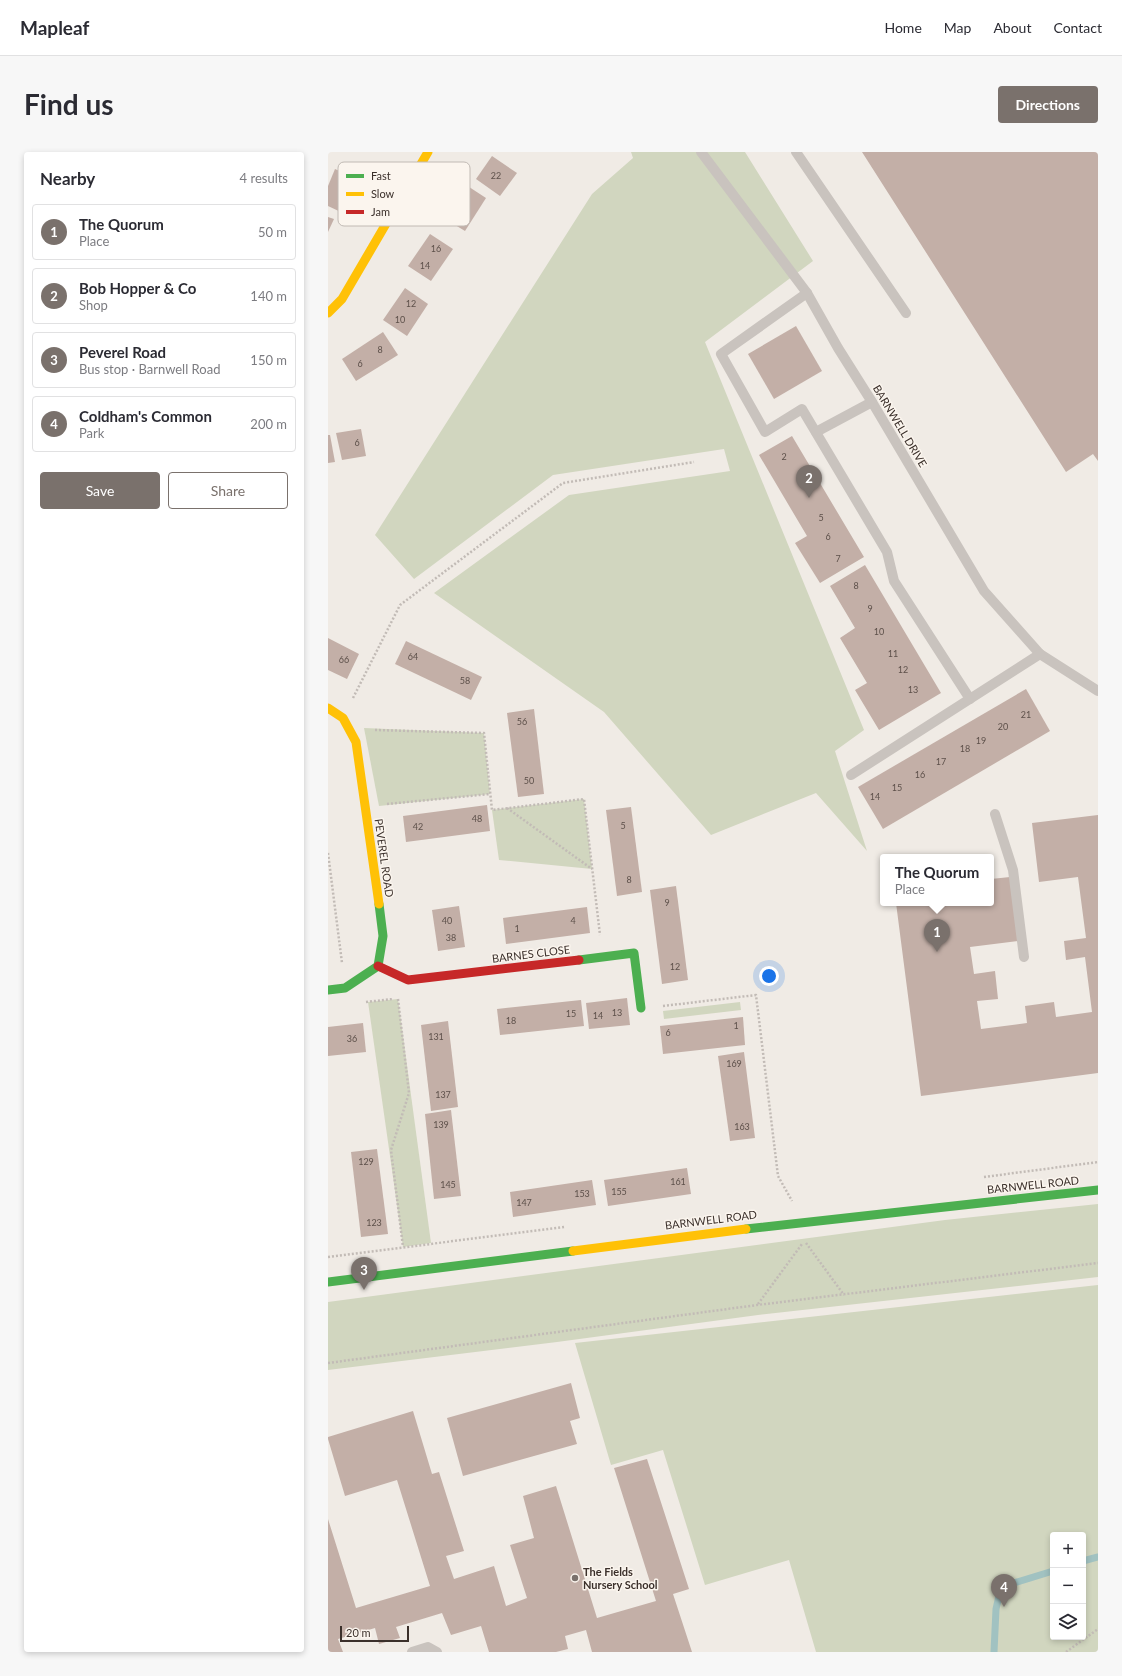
<!DOCTYPE html>
<meta charset="utf-8">
<style>
body{margin:0;font-family:Lato,sans-serif;background:#f7f7f7;color:#2b2b33}
.controls{position:absolute;right:12px;bottom:12px;display:grid;overflow:hidden;border-radius:4px;box-shadow:0 2px 6px #0003}
.controls button{width:36px;height:36px;display:grid;place-items:center;padding:0;border:0;border-bottom:1px solid #e1e1e2;background:#fff;color:#2b2b33;font:20px sans-serif}
.scale{position:absolute;left:12px;bottom:10px;width:69px;box-sizing:border-box;padding-left:4px;border:2px solid #3b302b;border-top:0;font-size:11px;line-height:14px;white-space:nowrap;color:#3b302b;-webkit-text-stroke:3px #fbf5ee;paint-order:stroke}
.you{position:absolute;left:441px;top:824px;width:14px;height:14px;margin:-10px;border:3px solid #fff;border-radius:50%;background:#1a73e8;box-shadow:0 0 0 6px #1a73e833}
.badge{display:grid;place-items:center;width:26px;height:26px;border-radius:50%;background:#7a716c;color:#fff;font-size:13px;font-weight:700}
.pin{position:absolute;translate:-50% -33px;filter:drop-shadow(0 1px 2px #0008)}
.pin::after{content:'';position:absolute;top:21px;width:14px;height:12px;background:inherit;clip-path:polygon(0 0,100% 0,50% 100%)}
.popup{position:absolute;left:552px;top:702px;width:114px;height:52px;box-sizing:border-box;display:grid;place-content:center;border-radius:4px;background:#fff;filter:drop-shadow(0 1px 3px #0005);font-size:13px;white-space:nowrap;color:#7c7c81}
.popup b{font-size:15px;color:#2b2b33}
.popup::after{content:'';position:absolute;left:50%;top:100%;margin-left:-8px;border:8px solid transparent;border-top-color:#fff}
.list{margin:0;padding:0;list-style:none}
h2{display:flex;justify-content:space-between;align-items:center;height:52px;margin:0;padding:0 16px;font-size:17px}
h2 small{font-size:13px;font-weight:400;color:#7c7c81}
.list li{display:grid;grid-template-columns:26px 1fr auto;gap:12px;align-items:center;box-sizing:border-box;height:56px;margin:0 8px 8px;padding:0 8px;border:1px solid #e1e1e2;border-radius:4px}
.list b{display:block;font-size:15px;white-space:nowrap}
.list p{margin:0;font-size:13px;white-space:nowrap;color:#7c7c81}
.list em{font-size:13px;font-style:normal;color:#7c7c81}
.actions{display:flex;gap:8px;padding:12px 16px}
.actions a{flex:1;padding:9px 0;border:1px solid #7a716c;border-radius:4px;text-align:center;font-size:14px;color:#7a716c}
.actions .main{background:#7a716c;color:#fff}
.icon{flex:none;width:22px;height:22px;fill:none;stroke:currentColor;stroke-width:2;stroke-linecap:round;stroke-linejoin:round}
.map{position:relative;flex:none;width:770px;height:1500px;overflow:hidden;border-radius:4px}
header{display:flex;align-items:center;gap:24px;box-sizing:border-box;height:56px;padding:0 20px;background:#fff;border-bottom:1px solid #e1e1e2}
header strong{font-size:19px}
nav{display:flex;gap:22px;margin-inline-start:auto;font-size:14px}
.intro{display:flex;align-items:center;justify-content:space-between;box-sizing:border-box;height:96px;padding:0 24px}
h1{margin:0;font-size:28px}
.button{padding:10px 18px;border-radius:4px;background:#7a716c;color:#fff;font-size:14px;font-weight:700}
main{display:flex;gap:24px;padding:0 24px}
aside{flex:1;background:#fff;border-radius:4px;box-shadow:0 2px 6px #0003}
.map>svg:first-child{display:block}
.green{fill:#d1d6bf;fill-rule:evenodd}
.lines{fill:none;stroke-linecap:round;stroke-linejoin:round}
.stream{stroke:#a1c2c1;stroke-width:7}
.building{fill:#c3afa7}
.path{stroke:#c2bbb6;stroke-width:2.5;stroke-dasharray:2 2;stroke-linecap:butt}
.lane{stroke:#c9c3be;stroke-width:10}
.fast{stroke:#4caf50;stroke-width:9}
.slow{stroke:#ffc107;stroke-width:9}
.jam{stroke:#c62828;stroke-width:9}
.poi-dot{fill:#7a716c;stroke:#fbf5ee;stroke-width:1.5}
.labels{text-anchor:middle;stroke-width:3;stroke-linejoin:round;paint-order:stroke}
.number-label{font-size:9px;fill:#5d504a}
.street-label{font-size:11px;fill:#3b302b;stroke:#fbf5ee}
.poi-label{font-size:11px;font-weight:bold;fill:#3b302b;stroke:#fbf5ee;text-anchor:start}
.key{fill:#fbf5ee;stroke:#c1bab4;stroke-width:1}
.key-label{font-size:11px;fill:#3b302b}
</style>
<header>
<strong>Mapleaf</strong>
<nav><a>Home</a><a>Map</a><a>About</a><a>Contact</a></nav>
</header>
<div class="intro"><h1>Find us</h1><a class="button">Directions</a></div>
<main>
<aside>
<h2>Nearby<small>4 results</small></h2>
<ul class="list">
<li><span class="badge">1</span><div><b>The Quorum</b><p>Place</p></div><em>50 m</em></li>
<li><span class="badge">2</span><div><b>Bob Hopper &amp; Co</b><p>Shop</p></div><em>140 m</em></li>
<li><span class="badge">3</span><div><b>Peverel Road</b><p>Bus stop · Barnwell Road</p></div><em>150 m</em></li>
<li><span class="badge">4</span><div><b>Coldham's Common</b><p>Park</p></div><em>200 m</em></li>
</ul>
<div class="actions"><a class="main">Save</a><a>Share</a></div>
</aside>
<div class="map">
<svg width="770" height="1500" viewBox="0 0 770 1500">
<rect width="100%" height="100%" fill="#f0ebe5"/>
<g class="green">
<polygon points="303,0 417,0 485,109 377,190 536,578 507,599 539,699 488,641 383,683 276,560 106,441 241,343 402,319 396,297 225,323 86,427 47,383 264,42 305,6"/>
<polygon points="36,576 156,581 162,642 51,654"/>
<polygon points="256,647 264,717 171,708 164,658"/>
<polygon points="70,847 103,1091 75,1095 40,850"/>
<polygon points="412,850 413,858 336,867 335,859"/>
<polygon points="770,1052 770,1125 430,1163 229,1190 0,1218 0,1150 617,1068"/>
<path d="M770 1133V1500H488L461 1408 377 1433 335 1298 283 1313 247 1191ZM725 1383H755V1485H725Z"/>
</g>
<g class="lines">
<g class="stream">
<polyline points="755,1409 770,1405"/>
<polyline points="666,1500 668,1457 673,1435 725,1419"/>
</g>
</g>
<g class="building">
<polygon points="534,0 770,0 770,309 765,302 738,320"/>
<polygon points="164,4 189,21 172,44 148,27"/>
<polygon points="7,17 32,28 17,62 0,54 0,34"/>
<polygon points="135,31 158,46 137,79 114,65"/>
<polygon points="0,65 6,67 0,80"/>
<polygon points="102,82 125,97 103,129 80,114"/>
<polygon points="77,136 100,152 79,184 55,168"/>
<polygon points="468,174 494,219 446,247 420,202"/>
<polygon points="55,180 70,203 28,229 14,207"/>
<polygon points="33,277 38,304 14,308 8,281"/>
<polygon points="0,283 2,283 7,310 0,311"/>
<polygon points="464,284 536,405 492,431 467,391 479,384 431,303"/>
<polygon points="537,413 613,541 551,578 527,538 539,531 512,486 527,476 502,434"/>
<polygon points="0,486 31,502 19,527 0,518"/>
<polygon points="78,489 154,525 143,548 67,512"/>
<polygon points="698,537 722,579 555,677 530,635"/>
<polygon points="206,557 216,642 190,645 179,561"/>
<polygon points="159,653 162,679 78,690 75,664"/>
<polygon points="303,655 314,740 289,744 278,658"/>
<polygon points="770,663 770,921 593,944 568,751 663,751 663,727 682,725 690,789 642,795 646,822 667,819 670,847 649,849 653,877 699,871 697,854 726,850 728,865 764,860 757,805 738,808 736,789 758,786 750,725 711,730 704,671"/>
<polygon points="348,734 360,828 334,832 322,738"/>
<polygon points="131,754 137,795 110,799 104,758"/>
<polygon points="259,755 262,781 178,792 175,766"/>
<polygon points="299,846 302,873 261,877 258,851"/>
<polygon points="253,848 256,874 172,883 169,857"/>
<polygon points="415,865 417,893 335,902 332,874"/>
<polygon points="120,869 130,955 103,959 93,873"/>
<polygon points="35,871 38,900 0,904 0,875"/>
<polygon points="416,900 427,986 402,989 390,904"/>
<polygon points="123,958 133,1044 106,1047 97,962"/>
<polygon points="49,997 60,1082 33,1085 23,1000"/>
<polygon points="359,1016 363,1042 280,1054 276,1028"/>
<polygon points="264,1028 268,1053 185,1065 182,1040"/>
<polygon points="243,1231 252,1266 242,1269 249,1292 135,1324 119,1266"/>
<polygon points="85,1259 104,1322 111,1320 136,1399 118,1404 126,1427 166,1414 178,1454 199,1446 182,1393 206,1386 195,1344 228,1334 269,1466 328,1449 286,1316 319,1307 361,1437 345,1442 364,1500 264,1500 258,1478 237,1484 240,1497 228,1500 161,1500 153,1474 123,1483 114,1461 68,1475 72,1486 51,1492 47,1476 10,1487 15,1500 0,1500 0,1367 28,1456 102,1434 69,1328 17,1344 0,1287 0,1285"/>
</g>
<g class="lines">
<g class="path">
<polyline points="25,546 72,453 235,331 366,310"/>
<polyline points="47,578 156,581 164,658 256,647 272,783"/>
<polyline points="59,652 162,642"/>
<polyline points="179,656 264,717"/>
<polyline points="0,701 14,811"/>
<polyline points="70,847 81,941 63,998 75,1095"/>
<polyline points="38,850 65,847"/>
<polyline points="335,854 428,843 450,1024 464,1049"/>
<polyline points="656,1025 770,1010"/>
<polyline points="478,1091 516,1143"/>
<polyline points="0,1105 236,1075"/>
<polyline points="430,1152 474,1092"/>
<polyline points="0,1211 429,1153 770,1111"/>
<polyline points="738,1500 770,1477"/>
</g>
<g class="lane">
<polyline points="373,0 479,141 510,196 544,250 656,439 712,502 770,539"/>
<polyline points="468,0 578,161"/>
<polyline points="479,141 393,202 437,280 474,257 559,400 566,429 642,547"/>
<polyline points="488,280 544,250"/>
<polyline points="523,623 712,502"/>
<polyline points="667,662 685,718 696,805"/>
<polyline points="84,1500 100,1495 109,1500"/>
</g>
<g class="fast">
<polyline points="251,808 306,801 313,856"/>
<polyline points="0,838 17,836 50,814 55,784 51,752"/>
<polyline points="418,1077 770,1038"/>
<polyline points="0,1130 245,1099"/>
</g>
<g class="slow">
<polyline points="0,161 14,147 100,0"/>
<polyline points="0,556 15,566 28,590 51,752"/>
<polyline points="245,1099 418,1077"/>
</g>
<polyline class="jam" points="50,814 80,828 251,808"/>
</g>
<circle class="poi-dot" cx="247" cy="1426" r="4"/>
<g class="labels">
<g class="number-label">
<text x="168" y="27">22</text>
<text x="108" y="100">16</text>
<text x="97" y="117">14</text>
<text x="83" y="155">12</text>
<text x="72" y="171">10</text>
<text x="52" y="201">8</text>
<text x="32" y="215">6</text>
<text x="29" y="294">6</text>
<text x="456" y="308">2</text>
<text x="493" y="369">5</text>
<text x="500" y="388">6</text>
<text x="510" y="410">7</text>
<text x="528" y="437">8</text>
<text x="542" y="460">9</text>
<text x="551" y="483">10</text>
<text x="565" y="505">11</text>
<text x="85" y="508">64</text>
<text x="16" y="511">66</text>
<text x="575" y="521">12</text>
<text x="137" y="532">58</text>
<text x="585" y="541">13</text>
<text x="698" y="566">21</text>
<text x="194" y="573">56</text>
<text x="675" y="578">20</text>
<text x="653" y="592">19</text>
<text x="637" y="600">18</text>
<text x="613" y="613">17</text>
<text x="592" y="626">16</text>
<text x="201" y="632">50</text>
<text x="569" y="639">15</text>
<text x="547" y="648">14</text>
<text x="149" y="670">48</text>
<text x="295" y="677">5</text>
<text x="90" y="678">42</text>
<text x="301" y="731">8</text>
<text x="339" y="754">9</text>
<text x="119" y="772">40</text>
<text x="245" y="772">4</text>
<text x="189" y="780">1</text>
<text x="123" y="789">38</text>
<text x="347" y="818">12</text>
<text x="289" y="864">13</text>
<text x="243" y="865">15</text>
<text x="270" y="867">14</text>
<text x="183" y="872">18</text>
<text x="408" y="877">1</text>
<text x="340" y="884">6</text>
<text x="108" y="888">131</text>
<text x="24" y="890">36</text>
<text x="406" y="915">169</text>
<text x="115" y="946">137</text>
<text x="113" y="976">139</text>
<text x="414" y="978">163</text>
<text x="38" y="1013">129</text>
<text x="350" y="1033">161</text>
<text x="120" y="1036">145</text>
<text x="291" y="1043">155</text>
<text x="254" y="1045">153</text>
<text x="196" y="1054">147</text>
<text x="46" y="1074">123</text>
</g>
<g class="street-label">
<text transform="translate(572 274) rotate(59)" y="4">BARNWELL DRIVE</text>
<text transform="translate(56 706) rotate(82)" y="4">PEVEREL ROAD</text>
<text transform="translate(203 802) rotate(-7)" y="4">BARNES CLOSE</text>
<text transform="translate(705 1033) rotate(-6)" y="4">BARNWELL ROAD</text>
<text transform="translate(383 1068) rotate(-7)" y="4">BARNWELL ROAD</text>
</g>
<g class="poi-label">
<text x="255" y="1424">The Fields<tspan x="255" dy="13">Nursery School</tspan></text>
</g>
</g>
<rect x="10" y="10" width="132" height="64" rx="6" class="key"/>
<rect x="18" y="22" width="18" height="4" fill="#4caf50"/>
<rect x="18" y="40" width="18" height="4" fill="#ffc107"/>
<rect x="18" y="58" width="18" height="4" fill="#c62828"/>
<g class="key-label">
<text x="43" y="28">Fast</text>
<text x="43" y="46">Slow</text>
<text x="43" y="64">Jam</text>
</g>
</svg>
<div class="controls">
<button>+</button>
<button>−</button>
<button><svg class="icon" aria-label="layers" viewBox="0 0 24 24"><path d="M12 4l9 5-9 5-9-5zM3 14l9 5 9-5"/></svg></button>
</div>
<div class="scale">20 m</div>
<div class="you"></div>
<div class="pin badge" style="left:609px;top:800px">1</div>
<div class="popup"><b>The Quorum</b>Place</div>
<div class="pin badge" style="left:481px;top:346px">2</div>
<div class="pin badge" style="left:36px;top:1138px">3</div>
<div class="pin badge" style="left:676px;top:1455px">4</div>
</div>
</main>
